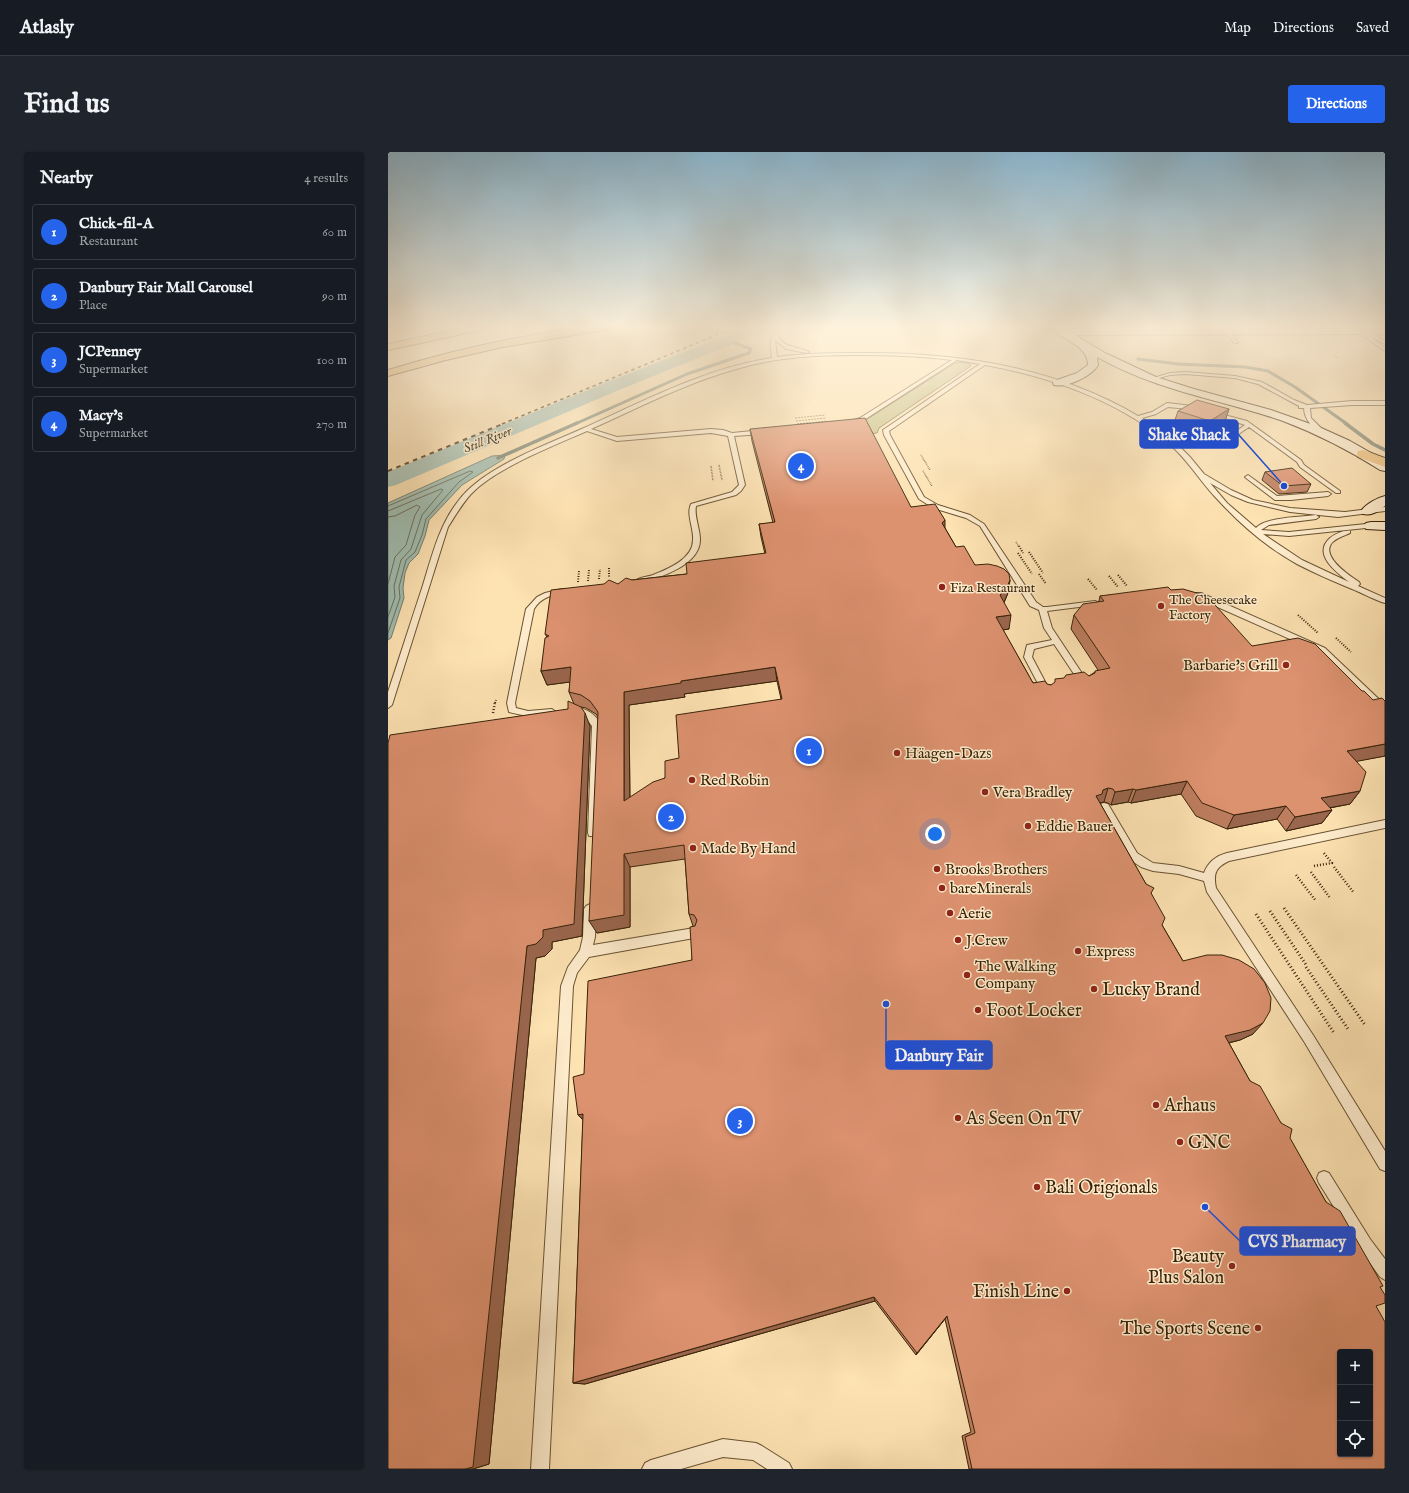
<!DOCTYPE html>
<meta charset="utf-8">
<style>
body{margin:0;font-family:"IM FELL English",serif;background:#20242c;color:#f1f3f6}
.controls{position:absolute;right:12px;bottom:12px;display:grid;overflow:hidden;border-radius:4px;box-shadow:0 1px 3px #0004}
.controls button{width:36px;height:36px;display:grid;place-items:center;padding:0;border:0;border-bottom:1px solid #363941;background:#171b24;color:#f1f3f6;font:20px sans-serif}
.you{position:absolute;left:547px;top:682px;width:14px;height:14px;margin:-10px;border:3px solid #fff;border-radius:50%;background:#1a73e8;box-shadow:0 0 0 6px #1a73e833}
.badge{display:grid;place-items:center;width:26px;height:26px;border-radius:50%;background:#2563eb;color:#fff;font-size:13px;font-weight:700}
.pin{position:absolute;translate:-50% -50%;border:2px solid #fff;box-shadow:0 1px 4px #0006}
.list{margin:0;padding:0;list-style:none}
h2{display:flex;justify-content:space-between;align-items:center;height:52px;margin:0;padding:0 16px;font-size:17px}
h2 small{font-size:13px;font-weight:400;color:#9ea1a6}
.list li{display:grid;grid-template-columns:26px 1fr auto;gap:12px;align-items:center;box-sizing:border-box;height:56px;margin:0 8px 8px;padding:0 8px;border:1px solid #363941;border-radius:4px}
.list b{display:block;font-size:15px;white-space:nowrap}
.list p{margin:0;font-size:13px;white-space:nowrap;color:#9ea1a6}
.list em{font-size:13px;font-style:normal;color:#9ea1a6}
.icon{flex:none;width:22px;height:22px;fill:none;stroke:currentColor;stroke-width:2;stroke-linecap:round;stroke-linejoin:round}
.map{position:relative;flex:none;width:997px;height:1317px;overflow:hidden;border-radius:4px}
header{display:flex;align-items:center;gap:24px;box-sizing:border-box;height:56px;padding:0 20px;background:#171b24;border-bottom:1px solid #363941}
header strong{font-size:19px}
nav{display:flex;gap:22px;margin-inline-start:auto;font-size:14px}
.intro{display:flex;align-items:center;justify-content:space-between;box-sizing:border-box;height:96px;padding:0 24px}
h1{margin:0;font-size:28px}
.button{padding:10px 18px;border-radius:4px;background:#2563eb;color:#fff;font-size:14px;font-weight:700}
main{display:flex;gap:24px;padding:0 24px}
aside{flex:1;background:#171b24;border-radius:4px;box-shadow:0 1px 3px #0004}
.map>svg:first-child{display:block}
.green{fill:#c8c087;stroke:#807248}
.water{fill:#a0bdb1;stroke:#767f6d}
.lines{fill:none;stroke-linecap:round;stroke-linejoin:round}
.shore{stroke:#6c705c;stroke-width:1}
.stream-far1{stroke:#767f6d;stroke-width:3}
.stream{stroke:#767f6d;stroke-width:3.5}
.river{fill:#a0bdb1;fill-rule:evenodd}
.service-casing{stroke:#695332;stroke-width:2}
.tertiary-casing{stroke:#695332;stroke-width:2}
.secondary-casing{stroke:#382308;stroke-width:2}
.motorway-casing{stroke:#382308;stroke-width:2}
.path-far4{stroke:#382308;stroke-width:1;stroke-dasharray:0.5 1;stroke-linecap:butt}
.path-far3{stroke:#382308;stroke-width:1.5;stroke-dasharray:0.5 1;stroke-linecap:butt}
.path-far2{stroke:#382308;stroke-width:2;stroke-dasharray:1 1.5;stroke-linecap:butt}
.path-far1{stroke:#382308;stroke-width:2.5;stroke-dasharray:1 2;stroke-linecap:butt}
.path{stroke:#382308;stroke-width:3;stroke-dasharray:1 2.5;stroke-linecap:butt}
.service{fill:#feeccd;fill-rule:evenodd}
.tertiary{fill:#feeccd;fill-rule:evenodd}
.secondary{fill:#feeccd;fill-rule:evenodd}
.motorway{fill:#eec179;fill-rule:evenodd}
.rail-far1{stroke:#382308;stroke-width:1.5;stroke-dasharray:3.5 3.5;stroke-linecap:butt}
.rail{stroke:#382308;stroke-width:2;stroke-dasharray:4.5 4.5;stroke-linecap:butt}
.wall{fill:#bd7d5f;stroke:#382308;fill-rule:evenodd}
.shaded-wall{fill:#9a664e;stroke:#382308}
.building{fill:#dc916f;stroke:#382308;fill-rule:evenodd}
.poi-dot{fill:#8f2418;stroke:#feeccd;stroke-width:1.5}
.labels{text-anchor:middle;stroke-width:3;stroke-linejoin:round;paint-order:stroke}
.far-water-label{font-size:13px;font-style:italic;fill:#57513b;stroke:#feeccd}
.far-poi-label{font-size:13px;fill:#382308;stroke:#feeccd;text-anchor:start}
.poi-label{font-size:15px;fill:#382308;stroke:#feeccd;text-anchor:start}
.near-poi-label{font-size:18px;fill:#382308;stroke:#feeccd;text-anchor:start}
.leader{fill:none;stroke:#1d4ed8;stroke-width:1.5}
.callout-dot{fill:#1d4ed8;stroke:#feeccd;stroke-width:1.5}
.callout{fill:#1d4ed8;stroke:#1d4ed8;stroke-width:1.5}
.callout-label{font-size:16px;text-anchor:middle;font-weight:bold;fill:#fff}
</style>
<header>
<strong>Atlasly</strong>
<nav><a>Map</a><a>Directions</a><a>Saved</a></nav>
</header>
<div class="intro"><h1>Find us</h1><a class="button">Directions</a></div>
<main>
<aside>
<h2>Nearby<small>4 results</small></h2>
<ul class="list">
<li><span class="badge">1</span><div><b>Chick-fil-A</b><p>Restaurant</p></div><em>60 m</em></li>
<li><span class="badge">2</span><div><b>Danbury Fair Mall Carousel</b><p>Place</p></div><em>90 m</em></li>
<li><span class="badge">3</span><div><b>JCPenney</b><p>Supermarket</p></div><em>100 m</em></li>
<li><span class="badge">4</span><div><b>Macy's</b><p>Supermarket</p></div><em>270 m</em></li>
</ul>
</aside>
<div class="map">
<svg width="997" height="1317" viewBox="0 0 997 1317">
<rect width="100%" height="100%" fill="#fde2b2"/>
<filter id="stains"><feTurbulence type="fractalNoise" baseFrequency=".005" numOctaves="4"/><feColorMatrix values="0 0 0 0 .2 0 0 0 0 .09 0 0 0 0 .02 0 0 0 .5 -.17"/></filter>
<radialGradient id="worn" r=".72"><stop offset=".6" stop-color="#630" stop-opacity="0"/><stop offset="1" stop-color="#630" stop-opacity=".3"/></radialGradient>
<polygon class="green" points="574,210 581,211 583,214 491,276 489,281 480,282 473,271 567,211"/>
<polygon class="water" points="117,303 116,307 74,333 41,368 37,384 30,402 21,411 17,421 15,436 16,446 3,486 0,488 0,351 104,304"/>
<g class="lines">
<g class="shore">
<polyline points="0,354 82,319 85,320 71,330 38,367 34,383 27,400 18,408 11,435 12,446 0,481"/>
<polyline points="0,359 53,337 55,338 34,363 23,397 13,408 6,434 7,445 0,465"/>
<polyline points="0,365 7,364 29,353 32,355 27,363 18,393 7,405 0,432"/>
</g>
<g class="stream-far1">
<polyline points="405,174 426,177 473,177"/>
<polyline points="750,207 790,212 857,215 880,219 907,235 959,272"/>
<polyline points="187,272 299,222 361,201 363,197 341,189"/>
</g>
<g class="stream">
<polyline points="957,271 985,292 997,298"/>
<polyline points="110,306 189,271"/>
</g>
<polygon class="river" points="363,174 384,174 381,177 231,238 8,333 0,335 0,320 219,230"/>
<defs>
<g id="service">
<path d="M395 174H399L389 183C396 197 410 194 421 200L419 201 398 197 387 188 389 205C417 201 445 201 473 201 568 200 668 215 750 264L764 260 779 251 813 255 814 256 811 258 780 255 768 262 754 266 785 289 844 282 857 273 825 262V260L859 269 913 308 916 313 952 339V341H948L912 315 909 310 861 275 846 285 789 292 802 305 816 322 843 338 865 348 902 356 957 360 997 355V359L950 365 902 360 860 350 843 343 822 331 839 351 868 376C877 365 913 365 928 363L931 365 928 367 881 373 873 378 901 380 997 370V374L901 384 875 382 914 408 961 430C948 420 924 402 942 386 947 382 956 378 962 379V381C956 384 947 386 943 392 934 406 962 424 971 430L972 432 970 434 997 446V451C986 448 975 441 964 437 945 429 926 421 909 412 880 396 853 373 831 349 812 330 800 307 779 290 729 248 660 224 597 213L501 279 502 283 536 345 550 353 582 363 596 372 648 450 655 455H659L707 449 711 451 707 453 659 459 664 476 701 532 700 534H694L666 492 646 497 644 505 663 541 659 544 656 543 636 505 639 493 664 488 656 476 651 458 642 454 592 374 578 366 545 356 531 347 496 283 495 278 592 212 569 208 476 268 462 273 460 272V270L472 266 564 208C532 204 501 203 470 203 430 203 391 205 352 216 300 230 252 255 203 277L229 285 323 277 335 278 344 281 375 278 378 280 375 282 346 284 357 333 353 339 348 343 308 354C306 364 312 377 312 387 313 413 271 426 251 431L247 429C252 425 259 425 265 423 280 417 305 407 305 388 306 377 298 362 303 352L344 340 351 333 340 284 323 281 229 289 199 279C165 294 108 316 83 342 74 352 67 364 60 375L4 553 0 556V540C12 504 23 469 35 433 44 404 51 373 71 348 96 315 158 293 196 276 256 249 318 216 384 206 381 191 382 183 395 174Z"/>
<polygon points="836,177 840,177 850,191 846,191"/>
<polygon points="975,178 979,178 997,189 997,192 981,183 997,196 997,199 977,185"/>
<path d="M797 220 847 224 874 230 906 248 919 253 964 249H997V253H964L922 256 923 266 937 280 934 282C925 277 916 267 916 256H911V254L870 232 847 226 797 222 782 223 764 228 762 227 782 221Z"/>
<polygon points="860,323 889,344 940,340 943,342 940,344 903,348 887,348 858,326 857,325"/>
<path d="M174 437 178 439 177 441C164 443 153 445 146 457L127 551 128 556 140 559 164 557 168 560C160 569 132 563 121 560L119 551 138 457 149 445 157 441Z"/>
<polygon points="807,441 813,441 937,496 997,553 997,561 994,560 931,500 807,445"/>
<path d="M184 555C198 556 207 561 214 574L210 681 209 684H201L200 681 204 574 196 564 181 560 180 558 181 556Z"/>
<path d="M716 651 720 652 749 701 765 711 791 714 816 721C820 710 828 704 839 701L997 668V676L841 709C828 715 825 721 828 736L925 883 997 999V1019L992 1017 917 891 819 740 816 729 791 722 765 719 753 715 741 707 711 655 712 652Z"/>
<polygon points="202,752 206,754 208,757 207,785 205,793 306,776 310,777 312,781 310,785 306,786 201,805 189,821 185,834 161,1317 143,1317 173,834 180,815 192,798 195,785 196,757 198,754"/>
<polygon points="936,1019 941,1021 982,1087 997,1107 997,1128 992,1125 972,1097 931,1031 929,1026 931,1021"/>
<polygon points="335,1287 368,1291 374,1294 401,1311 404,1317 379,1317 365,1308 335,1305 293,1317 254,1317 257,1311 263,1308"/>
</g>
<polygon id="tertiary" points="695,176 997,176 997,182 676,183 671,180 676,177"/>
<g id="secondary">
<path d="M661 174H672L717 201 768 225 806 237 883 258 931 275 962 289 997 309V319L992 318C961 298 929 282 895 269 831 247 769 239 709 205L710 213C704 224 679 236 666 233L665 231 666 229 689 221 700 213C700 192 672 188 661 174Z"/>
<path d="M997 344V354C990 359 984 364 975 362L973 359C978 352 989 346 997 344Z"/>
<polygon points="983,370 997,370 997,378 978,377 976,374 978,371"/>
</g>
<g id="motorway">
<polygon points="85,174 103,174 98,177 0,198 0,192"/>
<path d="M203 174H227L222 177 110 196 58 208 0 224V218C66 198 134 183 203 174Z"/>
<polygon points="955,174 980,174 997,176 997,182 960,177"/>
<polygon points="975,298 997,306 997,315 970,305 969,302 970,299"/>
</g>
</defs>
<use href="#service" class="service-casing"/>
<use href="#tertiary" class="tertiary-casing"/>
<use href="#secondary" class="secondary-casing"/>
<use href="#motorway" class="motorway-casing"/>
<g class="path-far4">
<polyline points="946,203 951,207"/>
<polyline points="407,266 437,263"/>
<polyline points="408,269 438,266"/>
<polyline points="412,272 439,269"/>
</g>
<g class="path-far3">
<polyline points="409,272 422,271"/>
<polyline points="533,303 542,318"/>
<polyline points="331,313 334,328"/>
<polyline points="323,314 325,329"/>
<polyline points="535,319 544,334"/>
<polyline points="628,390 631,395"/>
</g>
<g class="path-far2">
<polyline points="631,394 635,401"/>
<polyline points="641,400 655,421"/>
<polyline points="630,401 644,422"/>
<polyline points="221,416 221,426"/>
<polyline points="651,422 658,432"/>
<polyline points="730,423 739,434"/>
<polyline points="721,424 730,435"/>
<polyline points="211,427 212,417"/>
<polyline points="700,427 709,438"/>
<polyline points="200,429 201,418"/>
<polyline points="190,430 191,419"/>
<polyline points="910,463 930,481"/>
<polyline points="948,486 963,500"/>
<polyline points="107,551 108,548"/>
</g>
<g class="path-far1">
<polyline points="105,561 107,550"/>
<polyline points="926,714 944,711 935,700"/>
<polyline points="946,715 966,741"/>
<polyline points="923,720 942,746"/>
<polyline points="908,723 928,749"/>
</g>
<g class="path">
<polyline points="896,756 977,873"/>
<polyline points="882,759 919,814"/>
<polyline points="868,762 946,881"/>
<polyline points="918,815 960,877"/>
</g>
<use href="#service" class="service"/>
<use href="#tertiary" class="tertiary"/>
<use href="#secondary" class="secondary"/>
<use href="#motorway" class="motorway"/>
<polyline class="rail-far1" points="114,272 350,174"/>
<polyline class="rail" points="0,319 117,271"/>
</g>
<g class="wall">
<polygon points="841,257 837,269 818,281 786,271 790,259"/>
<path d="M362 277 523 355 557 376 568 395 587 413 622 428 620 441 616 451 621 477 615 478 645 531 663 533 701 524 710 518 683 477 686 463 711 449 712 444 783 438 864 494 997 604 968 609 972 639 962 652 942 656 944 658 934 671 898 679 889 667 839 677 808 664 793 642 743 651 740 650 723 653 720 651 716 650 712 651 763 741 774 773 795 809 865 882 852 888 841 891 862 929 893 971 938 1050 992 1135 988 1154 997 1317H581L574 1284 583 1280 557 1167 528 1203 487 1149 197 1232 185 1231 195 968 190 963 196 922 304 808 305 774 301 762 297 707 242 715V775L209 781 210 565 208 562 198 556 193 555 202 574 194 784 164 790V797L157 804 148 806 101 1312 85 1317H0L180 557 186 552 181 540 182 530 159 533 153 519 159 485 157 482 230 432 244 428 299 422 377 402 373 385 371 372 385 371 364 289ZM389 529 393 547 291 606 277 626 242 646 241 553 297 545 296 542Z"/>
<polygon points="877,320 923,332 919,340 891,342 874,328"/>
</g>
<g class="shaded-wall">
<polygon points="841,257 837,269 818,281 822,269"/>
<polygon points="557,368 557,381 554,371"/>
<polygon points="622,428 620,441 616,450 610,457 612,443"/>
<polygon points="623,463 621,477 606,479 608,465"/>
<polygon points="183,515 189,529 159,533 153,519"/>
<polygon points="387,515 389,529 296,542 297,545 241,553 242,663 236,649 236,540 293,529"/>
<polygon points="197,561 202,574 194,784 164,790 164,797 157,804 148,806 101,1312 85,1317 77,1317 139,794 155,778"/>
<polygon points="997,592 997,604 950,613 959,599"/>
<polygon points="799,629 793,642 743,651 748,638"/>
<polygon points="720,636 716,650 711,651 708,644 715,638"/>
<polygon points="745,637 740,650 723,653 727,640"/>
<polygon points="972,639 962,652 924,659 933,646"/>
<polygon points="898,654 889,667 839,677 846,663"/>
<polygon points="944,658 934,671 898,679 907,665"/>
<polygon points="236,702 242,715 242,775 209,781 201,769"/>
<polygon points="875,871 865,882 852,888 827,894 837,884"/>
<polygon points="195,962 199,971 190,963"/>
<polygon points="486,1145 487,1149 197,1232 185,1231"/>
<polygon points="559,1164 557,1167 528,1203 529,1201"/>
</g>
<g class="building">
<polygon points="809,248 841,257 822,269 790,259"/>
<path d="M477 266 523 355 547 352 557 368 554 371 568 395 576 394 587 413 600 412 609 414 616 417 621 422 622 428 618 437 612 443 623 463 608 465 645 531 657 529 659 532 663 533 667 530V527L676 526 678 523 696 520 701 524 707 521V519L722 516 686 463 695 452 716 449 712 444 780 435 783 438 795 437 819 444 864 494 910 486 927 492 974 539H976L985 548 994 546 997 549V592L959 599 978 620 972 639 933 646 944 658 907 665 898 654 846 663 814 651 799 629 748 638 745 637 727 640 725 637 720 636 715 638 714 642 708 644 758 732 766 736 763 741 777 766 774 773 795 809 819 803H834L851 808 866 817 877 831 883 846 882 859 875 871 862 878 837 884 862 929 872 934 893 971 904 977 902 986 938 1050 952 1059 995 1134 992 1135 997 1143V1151L988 1154 997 1170V1317H584L577 1285 587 1281 559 1164 529 1201 486 1145 185 1231 195 962 190 963 185 925 196 922 200 829 304 808 302 775 307 774 309 768 306 763 301 762 296 693 236 702V763L201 769 210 560 202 549 193 543 181 540 183 515 153 519 157 486 161 484 157 482 163 438 216 432 221 428 230 432 238 426 244 428 299 422 298 411 378 401 371 372 387 370 362 277ZM387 515 394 547 288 563 291 606 277 609V626L265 630 236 649V540L293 531V529ZM952 1200H982V1302H952Z"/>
<polygon points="904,316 923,332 895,334 877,320"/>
<polygon points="180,549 193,555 197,561 186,772 155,778 155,785 148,792 139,794 85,1315 77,1317 0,1317 0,591 2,583 180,557"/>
</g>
<linearGradient id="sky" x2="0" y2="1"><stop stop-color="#8bb8d2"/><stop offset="0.49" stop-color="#fef2dc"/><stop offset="1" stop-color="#fef2dc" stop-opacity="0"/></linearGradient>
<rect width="997" height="358" fill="url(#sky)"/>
<g class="poi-dot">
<circle cx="554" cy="435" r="4"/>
<circle cx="773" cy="454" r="4"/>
<circle cx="898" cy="513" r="4"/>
<circle cx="509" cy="601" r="4"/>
<circle cx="304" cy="628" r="4"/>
<circle cx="597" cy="640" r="4"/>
<circle cx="640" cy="674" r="4"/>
<circle cx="305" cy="696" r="4"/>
<circle cx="549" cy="717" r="4"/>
<circle cx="554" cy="736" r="4"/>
<circle cx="562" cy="761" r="4"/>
<circle cx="570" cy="788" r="4"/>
<circle cx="690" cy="799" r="4"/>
<circle cx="579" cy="823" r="4"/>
<circle cx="706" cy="837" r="4"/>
<circle cx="590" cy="858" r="4"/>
<circle cx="768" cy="953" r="4"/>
<circle cx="570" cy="966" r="4"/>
<circle cx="792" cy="990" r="4"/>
<circle cx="649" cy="1035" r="4"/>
<circle cx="844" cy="1114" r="4"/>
<circle cx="679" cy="1139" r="4"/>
<circle cx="870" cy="1176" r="4"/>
</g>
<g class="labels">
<g class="far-water-label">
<text transform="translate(99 287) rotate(-22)" y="5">Still River</text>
</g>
<g class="far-poi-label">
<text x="562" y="440">Fiza Restaurant</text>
<text x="781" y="452">The Cheesecake<tspan x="781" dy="15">Factory</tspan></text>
</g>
<g class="poi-label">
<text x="890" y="518" text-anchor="end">Barbarie's Grill</text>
<text x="517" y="606">Häagen-Dazs</text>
<text x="312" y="633">Red Robin</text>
<text x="605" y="645">Vera Bradley</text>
<text x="648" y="679">Eddie Bauer</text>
<text x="313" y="701">Made By Hand</text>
<text x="557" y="722">Brooks Brothers</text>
<text x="562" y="741">bareMinerals</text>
<text x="570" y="766">Aerie</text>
<text x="578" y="793">J.Crew</text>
<text x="698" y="804">Express</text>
<text x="587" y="819">The Walking<tspan x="587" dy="17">Company</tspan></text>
</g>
<g class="near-poi-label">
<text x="714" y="843">Lucky Brand</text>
<text x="598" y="864">Foot Locker</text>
<text x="776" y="959">Arhaus</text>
<text x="578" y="972">As Seen On TV</text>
<text x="800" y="996">GNC</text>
<text x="657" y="1041">Bali Origionals</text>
<text x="836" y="1110" text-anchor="end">Beauty<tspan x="836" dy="21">Plus Salon</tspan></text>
<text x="671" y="1145" text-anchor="end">Finish Line</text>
<text x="862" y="1182" text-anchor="end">The Sports Scene</text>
</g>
</g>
<path class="leader" d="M896 334L850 282M498 852L498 903M817 1055L852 1089"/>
<g class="callout-dot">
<circle cx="896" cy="334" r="4"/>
<circle cx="498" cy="852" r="4"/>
<circle cx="817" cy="1055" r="4"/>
</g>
<g class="callout">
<rect x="752" y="268" width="98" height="28" rx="4"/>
<rect x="498" y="889" width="106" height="28" rx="4"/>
<rect x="852" y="1075" width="115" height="28" rx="4"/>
</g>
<g class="callout-label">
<text x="801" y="288">Shake Shack</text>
<text x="551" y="909">Danbury Fair</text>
<text x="909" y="1095">CVS Pharmacy</text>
</g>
<rect width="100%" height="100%" filter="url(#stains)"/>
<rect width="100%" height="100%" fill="url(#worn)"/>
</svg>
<div class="controls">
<button>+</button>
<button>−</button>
<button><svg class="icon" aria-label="locate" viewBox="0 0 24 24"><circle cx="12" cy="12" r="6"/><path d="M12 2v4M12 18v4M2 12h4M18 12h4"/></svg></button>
</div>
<div class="you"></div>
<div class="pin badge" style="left:421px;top:599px">1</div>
<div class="pin badge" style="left:283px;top:665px">2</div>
<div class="pin badge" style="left:352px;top:969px">3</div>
<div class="pin badge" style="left:413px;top:314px">4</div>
</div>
</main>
